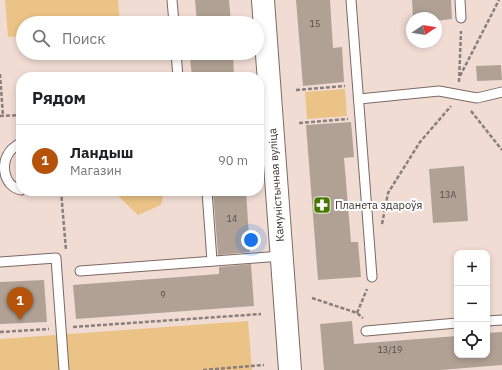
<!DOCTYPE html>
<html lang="ru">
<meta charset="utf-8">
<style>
body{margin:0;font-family:"IBM Plex Sans",sans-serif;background:#f2f2f2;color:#202124}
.controls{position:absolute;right:12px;bottom:12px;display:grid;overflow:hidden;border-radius:8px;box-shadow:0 2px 6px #0003}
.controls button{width:36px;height:36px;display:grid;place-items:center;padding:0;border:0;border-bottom:1px solid #e0e0e0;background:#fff;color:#202124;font:20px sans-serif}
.compass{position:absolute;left:406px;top:12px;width:36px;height:36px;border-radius:50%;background:#fff;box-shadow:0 2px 6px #0003;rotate:78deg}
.you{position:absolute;left:251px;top:240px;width:14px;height:14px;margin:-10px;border:3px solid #fff;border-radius:50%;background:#1a73e8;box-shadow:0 0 0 6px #1a73e833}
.badge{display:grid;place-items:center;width:26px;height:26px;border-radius:50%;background:#b45309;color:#fff;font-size:13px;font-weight:700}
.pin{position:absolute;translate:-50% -33px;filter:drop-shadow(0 1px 2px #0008)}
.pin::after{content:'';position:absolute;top:21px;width:14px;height:12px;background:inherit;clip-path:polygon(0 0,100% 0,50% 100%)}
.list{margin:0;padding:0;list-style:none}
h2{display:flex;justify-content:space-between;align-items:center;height:52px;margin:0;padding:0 16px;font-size:17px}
h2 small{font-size:13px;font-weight:400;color:#757577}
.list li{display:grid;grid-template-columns:26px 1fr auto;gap:12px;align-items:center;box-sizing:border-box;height:72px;padding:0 16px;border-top:1px solid #e0e0e0}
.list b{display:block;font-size:15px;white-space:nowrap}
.list p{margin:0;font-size:13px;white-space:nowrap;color:#757577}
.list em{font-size:13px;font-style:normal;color:#757577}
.icon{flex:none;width:22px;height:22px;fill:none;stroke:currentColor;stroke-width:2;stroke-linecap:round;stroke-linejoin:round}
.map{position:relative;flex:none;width:502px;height:370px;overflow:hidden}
.search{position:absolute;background:#fff;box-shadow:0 2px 6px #0003;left:16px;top:16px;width:248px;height:44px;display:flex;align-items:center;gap:10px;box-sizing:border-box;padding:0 14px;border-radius:22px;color:#757577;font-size:15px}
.panel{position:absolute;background:#fff;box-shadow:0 2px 6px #0003;left:16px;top:72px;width:248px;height:124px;border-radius:16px}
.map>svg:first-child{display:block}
.green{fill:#ebc386}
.building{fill:#b1a195}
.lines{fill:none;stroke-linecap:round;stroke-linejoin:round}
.lane-casing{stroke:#7c6962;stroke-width:11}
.secondary-casing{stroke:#7c6962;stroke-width:24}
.path{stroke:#8c7e78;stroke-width:2.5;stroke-dasharray:4 2;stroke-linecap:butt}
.lane{stroke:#fff;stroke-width:9}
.secondary{stroke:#fff;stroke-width:22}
.labels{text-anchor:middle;stroke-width:4;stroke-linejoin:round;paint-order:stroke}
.number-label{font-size:9px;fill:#564c47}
.street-label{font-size:11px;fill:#38302d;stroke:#fff}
.poi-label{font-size:11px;fill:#38302d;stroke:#fff;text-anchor:start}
</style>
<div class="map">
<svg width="502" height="370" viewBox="0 0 502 370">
<rect width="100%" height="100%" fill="#f1dcd4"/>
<g class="green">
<polygon points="5,0 118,0 120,23 23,23 23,36 8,37"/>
<polygon points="345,89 347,116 307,119 305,92"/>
<polygon points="113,191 164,191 161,205 138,215"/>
<polygon points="248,321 252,370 0,370 0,339"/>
</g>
<g class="building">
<polygon points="195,0 229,0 231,23 197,23"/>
<polygon points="296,0 330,0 333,48 342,47 344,82 303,86"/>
<polygon points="412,0 451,0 452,19 436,21 436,18 413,18"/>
<polygon points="199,53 233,53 234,77 192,77 190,58 199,57"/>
<polygon points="501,65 502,80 477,81 476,66"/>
<polygon points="351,122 354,157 344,158 351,242 358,242 361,277 318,280 306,125"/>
<polygon points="464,166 468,221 433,223 429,169"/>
<polygon points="213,191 246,191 250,252 218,255"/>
<polygon points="251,264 254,306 76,319 73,285 219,274 219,267"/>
<polygon points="44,280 47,322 0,324 0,282"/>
<polygon points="352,321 354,344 457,336 457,355 487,355 487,333 502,332 502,365 441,370 324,370 320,324"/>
</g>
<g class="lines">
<defs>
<g id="lane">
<polyline points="172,0 174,23"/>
<polyline points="351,0 372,277"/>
<polyline points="460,0 461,18"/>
<polyline points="176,53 178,77"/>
<polyline points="359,99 439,91 477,98 502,92"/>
<path d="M21 142C18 145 14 147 11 150 0 163 3 186 21 190"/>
<polyline points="207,191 212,261"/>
<polyline points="0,262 56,258 64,370"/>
<polyline points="80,271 282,256"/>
<polyline points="487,321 502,320"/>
<polyline points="366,331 457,323"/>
</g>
<polyline id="secondary" points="263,0 290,370"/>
</defs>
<use href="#lane" class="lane-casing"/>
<use href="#secondary" class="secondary-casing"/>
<g class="path">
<polyline points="0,74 3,116"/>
<polyline points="460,76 499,0"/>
<polyline points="459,82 461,31"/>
<polyline points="296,90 345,86"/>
<polyline points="471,111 502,150"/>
<polyline points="0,116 21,115"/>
<polyline points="299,123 348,119"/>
<polyline points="61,191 66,250"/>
<polyline points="382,224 388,193 420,142 451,106"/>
<polyline points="312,298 357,313 363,318"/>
<polyline points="357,313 367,289"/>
<polyline points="73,327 261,314"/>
<polyline points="0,332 49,329"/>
<polyline points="203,370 264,365"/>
</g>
<use href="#lane" class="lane"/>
<use href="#secondary" class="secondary"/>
</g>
<defs>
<symbol id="pharmacy-square" viewBox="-11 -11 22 22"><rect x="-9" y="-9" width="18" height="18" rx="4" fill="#477700" stroke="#fff"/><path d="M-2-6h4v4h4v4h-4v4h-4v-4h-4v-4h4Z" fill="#fff"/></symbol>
</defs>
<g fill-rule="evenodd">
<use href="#pharmacy-square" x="312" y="195" width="20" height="20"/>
</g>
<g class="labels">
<g class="number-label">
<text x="315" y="27">15</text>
<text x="448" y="198">13А</text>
<text x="232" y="222">14</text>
<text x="163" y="298">9</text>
<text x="390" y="353">13/19</text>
</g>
<g class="street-label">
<text transform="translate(276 185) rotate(-94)" y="4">Камуністычная вуліца</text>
</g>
<g class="poi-label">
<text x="335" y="209">Планета здароўя</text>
</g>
</g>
</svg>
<div class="controls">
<button>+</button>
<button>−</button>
<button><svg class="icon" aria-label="locate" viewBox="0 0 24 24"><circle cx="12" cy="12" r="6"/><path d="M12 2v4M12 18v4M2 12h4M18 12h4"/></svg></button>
</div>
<svg class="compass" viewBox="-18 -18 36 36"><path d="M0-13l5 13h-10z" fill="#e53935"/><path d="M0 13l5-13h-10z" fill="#757577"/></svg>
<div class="you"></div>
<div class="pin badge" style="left:20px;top:320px">1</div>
<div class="search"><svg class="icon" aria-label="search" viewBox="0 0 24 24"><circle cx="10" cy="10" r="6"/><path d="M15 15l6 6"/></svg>Поиск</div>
<section class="panel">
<h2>Рядом<small></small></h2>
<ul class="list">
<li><span class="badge">1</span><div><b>Ландыш</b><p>Магазин</p></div><em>90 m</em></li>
</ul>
</section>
</div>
